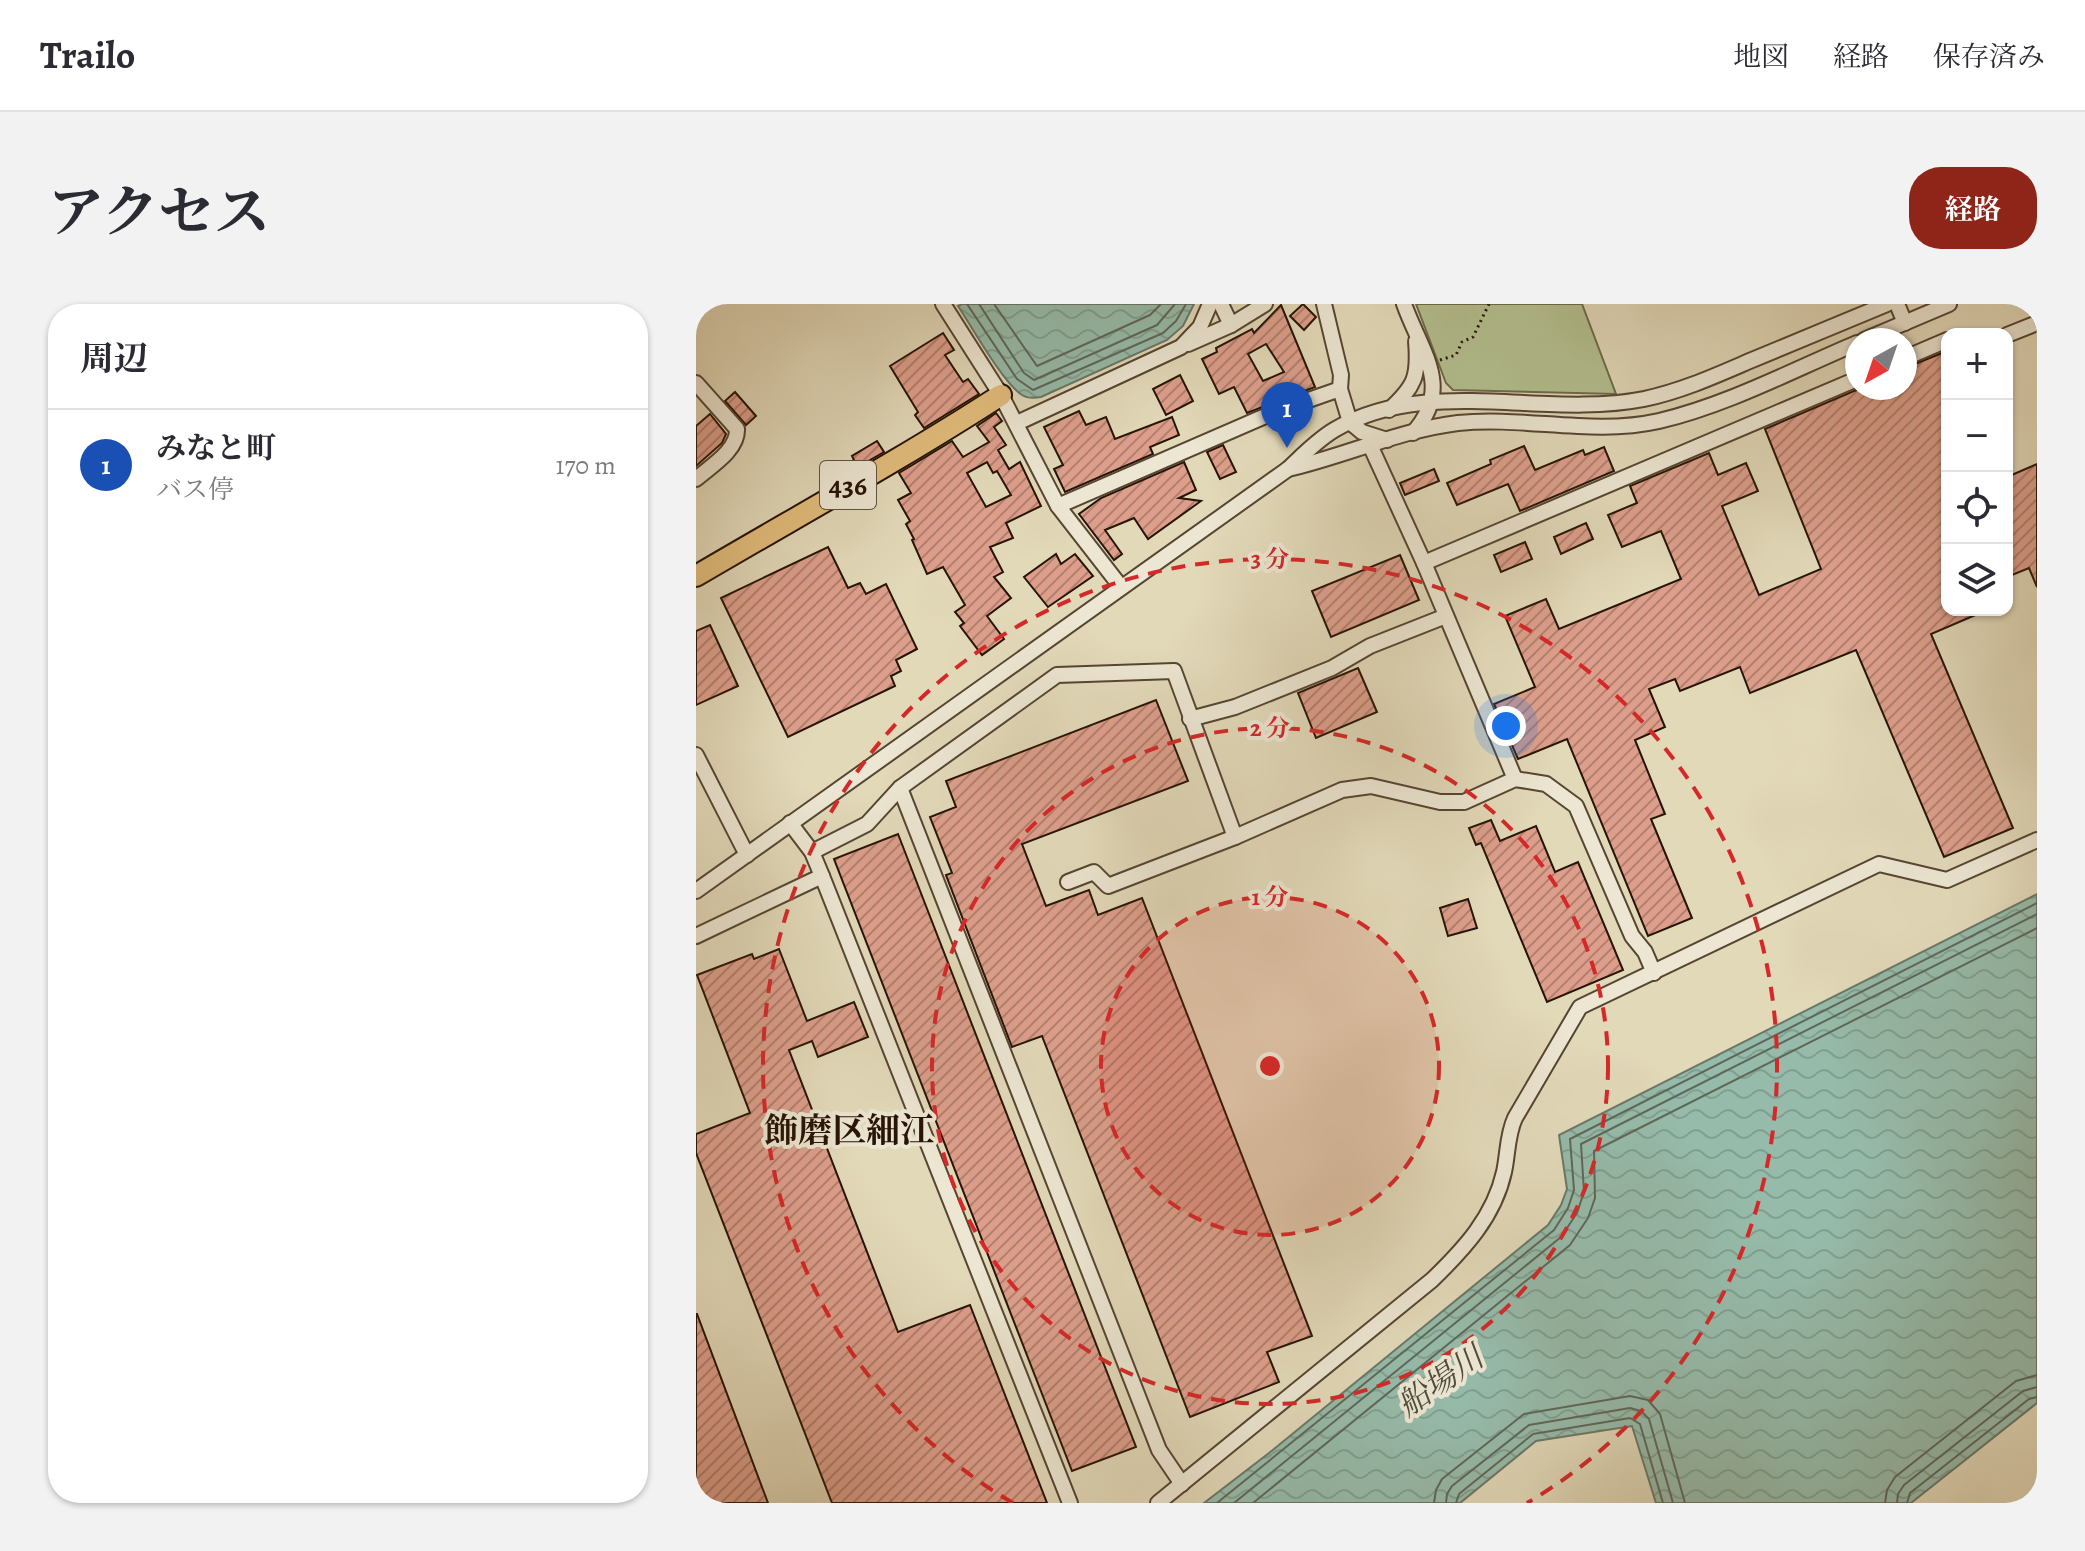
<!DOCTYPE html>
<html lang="ja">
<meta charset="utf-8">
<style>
body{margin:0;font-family:Alegreya,"Noto Serif JP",serif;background:#f2f2f3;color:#2b2b33}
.controls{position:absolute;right:24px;top:24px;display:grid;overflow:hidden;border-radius:16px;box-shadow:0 2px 6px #0004}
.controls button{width:72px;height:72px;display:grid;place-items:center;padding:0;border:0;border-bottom:2px solid #e1e1e2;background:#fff;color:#2b2b33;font:40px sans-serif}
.compass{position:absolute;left:1149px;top:24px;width:72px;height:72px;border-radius:50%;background:#fff;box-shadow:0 2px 6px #0004;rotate:220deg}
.you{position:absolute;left:810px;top:422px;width:28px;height:28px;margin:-20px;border:6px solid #fff;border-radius:50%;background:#1a73e8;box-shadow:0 0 0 12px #1a73e833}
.badge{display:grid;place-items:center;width:52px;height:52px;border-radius:50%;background:#8f2418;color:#fff;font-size:26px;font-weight:700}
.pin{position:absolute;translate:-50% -66px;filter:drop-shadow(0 2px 4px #0008)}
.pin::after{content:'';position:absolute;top:42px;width:28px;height:24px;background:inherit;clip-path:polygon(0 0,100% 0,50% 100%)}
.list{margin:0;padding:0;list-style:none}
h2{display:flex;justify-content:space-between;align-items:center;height:104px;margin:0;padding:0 32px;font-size:34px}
h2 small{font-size:26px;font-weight:400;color:#7c7c81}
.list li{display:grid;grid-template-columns:52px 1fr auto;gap:24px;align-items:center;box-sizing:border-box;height:112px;padding:0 32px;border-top:2px solid #e1e1e2}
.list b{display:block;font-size:30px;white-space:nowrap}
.list p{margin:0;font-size:26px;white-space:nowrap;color:#7c7c81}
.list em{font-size:26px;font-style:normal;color:#7c7c81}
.icon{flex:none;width:44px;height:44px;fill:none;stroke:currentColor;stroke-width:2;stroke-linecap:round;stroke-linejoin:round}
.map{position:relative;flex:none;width:1341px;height:1199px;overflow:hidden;border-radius:32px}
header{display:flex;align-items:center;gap:48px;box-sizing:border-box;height:112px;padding:0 40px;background:#fff;border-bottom:2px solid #e1e1e2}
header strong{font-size:38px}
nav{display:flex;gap:44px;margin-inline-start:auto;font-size:28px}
.intro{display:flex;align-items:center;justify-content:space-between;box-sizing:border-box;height:192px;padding:0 48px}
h1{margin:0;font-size:56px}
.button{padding:20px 36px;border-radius:32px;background:#8f2418;color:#fff;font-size:28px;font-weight:700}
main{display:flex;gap:48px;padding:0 48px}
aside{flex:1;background:#fff;border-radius:32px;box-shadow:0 2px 6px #0004}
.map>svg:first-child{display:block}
.park{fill:#b3bf8f;stroke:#6d6a4a;stroke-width:2}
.water{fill:url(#water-waves);stroke:#6a7868;stroke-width:2}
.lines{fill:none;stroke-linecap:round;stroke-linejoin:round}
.shore{stroke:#5e6858;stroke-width:2}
.building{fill:url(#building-hatch);stroke:#271405;stroke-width:2;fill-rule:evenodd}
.minor-casing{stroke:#564532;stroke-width:18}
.highway-casing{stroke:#271405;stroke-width:24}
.path{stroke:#271405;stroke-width:3;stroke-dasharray:2 4;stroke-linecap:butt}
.minor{stroke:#ece6d2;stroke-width:14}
.highway{stroke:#e1bc7c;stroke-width:20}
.ring{fill:none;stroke:#d62828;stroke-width:4;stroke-dasharray:14 10}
.labels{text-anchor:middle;stroke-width:8;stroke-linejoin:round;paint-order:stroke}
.shield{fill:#ece6d2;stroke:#625342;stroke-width:2}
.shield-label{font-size:28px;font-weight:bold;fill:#271405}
.water-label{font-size:32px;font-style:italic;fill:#4e4e3f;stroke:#ece6d2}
.quarter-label{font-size:34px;font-weight:bold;fill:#271405;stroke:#ece6d2}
.centre{fill:#d62828;stroke:#ece6d2;stroke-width:4}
.ring-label{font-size:24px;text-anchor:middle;font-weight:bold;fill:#d62828;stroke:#ece6d2;stroke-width:8;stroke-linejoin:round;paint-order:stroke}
</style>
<header>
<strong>Trailo</strong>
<nav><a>地図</a><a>経路</a><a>保存済み</a></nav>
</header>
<div class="intro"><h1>アクセス</h1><a class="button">経路</a></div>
<main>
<aside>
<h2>周辺<small></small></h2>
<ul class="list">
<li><span class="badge" style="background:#1a4fb4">1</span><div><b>みなと町</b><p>バス停</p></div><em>170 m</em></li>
</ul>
</aside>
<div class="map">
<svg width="1341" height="1199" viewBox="0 0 1341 1199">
<defs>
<pattern id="water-waves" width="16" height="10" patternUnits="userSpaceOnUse" patternTransform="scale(2)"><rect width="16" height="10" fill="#96bbaa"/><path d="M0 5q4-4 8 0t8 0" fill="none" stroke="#81a091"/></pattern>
<pattern id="building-hatch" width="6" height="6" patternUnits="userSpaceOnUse" patternTransform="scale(2)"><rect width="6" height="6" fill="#dd9f8b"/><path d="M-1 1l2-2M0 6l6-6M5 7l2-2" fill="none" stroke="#b38070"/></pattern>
</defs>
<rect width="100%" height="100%" fill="#e2d9b9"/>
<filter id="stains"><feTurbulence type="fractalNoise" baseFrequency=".0025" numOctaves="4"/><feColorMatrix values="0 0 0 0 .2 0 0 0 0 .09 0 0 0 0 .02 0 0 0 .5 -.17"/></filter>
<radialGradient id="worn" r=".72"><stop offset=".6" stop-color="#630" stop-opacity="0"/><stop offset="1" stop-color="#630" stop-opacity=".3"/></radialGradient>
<polygon class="park" points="720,0 886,0 920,90 757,86 750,79"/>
<g class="water">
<path d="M266 0H498L487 22 471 36 345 93C339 94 332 95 326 91 307 79 276 23 262 2Z"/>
<polygon points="1341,590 1341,1099 1215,1199 960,1199 936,1122 840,1137 764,1199 508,1199 573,1149 852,921 865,901 871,885 863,831"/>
</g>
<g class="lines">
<g class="shore">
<polyline points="271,0 321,75 337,86 467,29 480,17 490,0"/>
<polyline points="283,0 328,69 338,76 461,21 479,0"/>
<polyline points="298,0 341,62 454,11 465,0"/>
<polyline points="521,1199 858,926 872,904 878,886 874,835 1341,599"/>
<polyline points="538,1199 865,933 881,909 888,888 885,840 1341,610"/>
<polyline points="557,1199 874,941 892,914 899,894 898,847 1341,624"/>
<polyline points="738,1199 740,1186 746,1175 828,1110 934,1092 952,1096 964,1110 989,1199"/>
<polyline points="750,1199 751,1190 756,1182 833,1121 934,1104 945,1107 953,1115 977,1199"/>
<polyline points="760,1199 763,1190 837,1130 934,1114 944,1120 967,1199"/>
<polyline points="1189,1199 1191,1186 1199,1173 1320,1077 1341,1071"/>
<polyline points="1201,1199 1202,1190 1208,1181 1327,1087 1341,1083"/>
<polyline points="1211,1199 1214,1189 1333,1095 1341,1093"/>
</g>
</g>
<g class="building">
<polygon points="607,0 620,13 608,26 594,12"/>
<path d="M585 1 619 83 551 109 538 83 523 90 506 55 521 48 520 44 556 25 558 29ZM570 40 588 68 567 77 552 50Z"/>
<polygon points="247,29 258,46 249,51 267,78 272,75 283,90 228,124 219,111 222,108 194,62"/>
<polygon points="1251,47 1251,306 1291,306 1235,330 1317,524 1248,553 1160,346 1054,389 1044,363 984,387 979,375 953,385 969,423 939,436 969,510 955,515 996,614 952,632 871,435 822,455 798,400 839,383 809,312 850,295 863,325 985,275 965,227 926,243 912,211 941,199 934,182 1013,149 1022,171 1050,159 1062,187 1026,202 1063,291 1125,265 1069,125 1165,84 1209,84 1209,64"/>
<polygon points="484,71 497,97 470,111 457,85"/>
<polygon points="39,88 60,112 50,121 29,97"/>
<polygon points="383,107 390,121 410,113 419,135 476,113 483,131 454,143 457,150 369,188 358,165 367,161 348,123"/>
<path d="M300 109 306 117 298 123 310 141 302 146 313 165 324 158 345 202 310 219 317 234 294 243 307 268 298 273 315 294 291 312 308 335 286 351 264 322 268 319 259 308 269 301 247 263 231 270 216 236 218 235 210 220 214 217 202 196 215 189 203 169 256 137 267 153 293 138 281 122ZM291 158 297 169 301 167 315 191 290 203 271 169Z"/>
<polygon points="14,110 30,130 26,139 0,162 0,122"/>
<polygon points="181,137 188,148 141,175 136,168 158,156 156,152"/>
<polygon points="527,141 540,168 524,175 511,148"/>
<polygon points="828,142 839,166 887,146 889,151 908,143 918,167 824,207 812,180 761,201 751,179 795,160 794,156"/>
<polygon points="488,158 500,186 483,194 505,197 452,235 438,214 409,226 426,250 418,256 383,210 405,194"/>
<polygon points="1341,160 1341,283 1333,264 1311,273 1311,173"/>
<polygon points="738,165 743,177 709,191 704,179"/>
<polygon points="890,219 897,235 865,250 858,233"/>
<polygon points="829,238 836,255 805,268 798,251"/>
<polygon points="132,243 152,284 164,279 170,290 190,280 221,345 200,356 205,367 195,372 199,382 92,433 25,294"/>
<polygon points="360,250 365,260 379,250 397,272 352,303 328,273"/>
<polygon points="704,251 723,296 635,333 616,287"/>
<polygon points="14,321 42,382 0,401 0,327"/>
<polygon points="662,364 681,408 620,434 602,389"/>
<polygon points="460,396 492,477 326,540 350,602 393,586 402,611 446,594 616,1032 571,1048 583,1078 494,1113 346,732 316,743 250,571 256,569 234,513 260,503 250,477"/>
<polygon points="795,516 804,537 840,522 859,568 882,558 927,666 851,698 785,539 780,541 773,524"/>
<polygon points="202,530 440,1143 376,1167 138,555"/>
<polygon points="772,595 781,624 752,632 744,604"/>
<polygon points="83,645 111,717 158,698 172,733 122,753 116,737 93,746 202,1028 274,1001 351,1199 136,1199 0,849 0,830 54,809 1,671 56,650 58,655"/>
<polygon points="0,1010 1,1010 72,1199 0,1199"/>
</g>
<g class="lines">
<defs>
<g id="minor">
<polyline points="247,0 305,91 362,202 425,283"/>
<polyline points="525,0 535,21"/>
<polyline points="628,0 645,71 644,85 654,118 666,128 691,136"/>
<path d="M708 0C725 48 758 83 717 129"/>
<polyline points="1201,0 1209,19"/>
<polyline points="1311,31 1341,19"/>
<polyline points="1168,36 1253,0"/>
<polyline points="492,40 535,21 569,0"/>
<polyline points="1209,54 1251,36"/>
<path d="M0 79 41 125C42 146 15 162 0 175"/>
<path d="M693 106C719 82 723 73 720 37"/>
<polyline points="321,119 485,43 504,23 514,0"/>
<polyline points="674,141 728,259 819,475"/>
<path d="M592 165C649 152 704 126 762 119 829 112 896 132 963 117 1031 101 1097 66 1161 39"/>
<polyline points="362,202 581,107 644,85"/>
<polyline points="728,259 1161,75"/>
<polyline points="494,415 539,403 636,364 674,342 750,312"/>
<polyline points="0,451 51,551"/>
<polyline points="204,484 463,1146 486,1180"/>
<polyline points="94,519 116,548 126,572 374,1199"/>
<polyline points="116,548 171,520 204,484 361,371 478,367 539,533"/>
<polyline points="372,578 398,568 412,582 539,533 646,486 675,482 744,498 768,498 819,475 850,480 880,502 936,632 949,648 958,669"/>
<path d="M0 587 592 165C607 151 620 137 638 126 731 71 847 115 948 95 986 87 1021 71 1056 56 1101 37 1146 19 1191 0"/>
<polyline points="0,632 126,572"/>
<path d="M462 1199 736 976C768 945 798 913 808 868 812 850 811 831 819 814L884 703 1183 560 1251 576 1341 536"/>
</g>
<path id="highway" d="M0 272C102 212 206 155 305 91"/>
</defs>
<use href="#minor" class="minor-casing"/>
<use href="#highway" class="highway-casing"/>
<polyline class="path" points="744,56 760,51 766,38 777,33 793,0"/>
<use href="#minor" class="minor"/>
<use href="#highway" class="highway"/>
</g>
<circle cx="574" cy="762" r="169" fill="#d62828" fill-opacity=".12"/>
<g class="ring">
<circle cx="574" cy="762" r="169"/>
<circle cx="574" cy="762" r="338"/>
<path d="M317 1199A507 507 0 1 1 831 1199"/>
</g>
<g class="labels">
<rect class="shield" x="124" y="157" width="56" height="48" rx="6"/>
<g class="shield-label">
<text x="152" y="191">436</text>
</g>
<g class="water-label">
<text transform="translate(744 1077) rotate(-35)" y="11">船場川</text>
</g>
<g class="quarter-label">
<text x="153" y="838">飾磨区細江</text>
</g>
</g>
<circle cx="574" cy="762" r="12" class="centre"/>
<g class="ring-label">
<text x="574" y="263">3 分</text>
<text x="574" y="432">2 分</text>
<text x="574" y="601">1 分</text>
</g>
<rect width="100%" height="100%" filter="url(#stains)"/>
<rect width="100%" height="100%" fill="url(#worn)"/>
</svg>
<div class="controls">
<button>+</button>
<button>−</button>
<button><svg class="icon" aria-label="locate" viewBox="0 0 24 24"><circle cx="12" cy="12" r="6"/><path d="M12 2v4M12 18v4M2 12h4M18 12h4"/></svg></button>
<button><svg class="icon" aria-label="layers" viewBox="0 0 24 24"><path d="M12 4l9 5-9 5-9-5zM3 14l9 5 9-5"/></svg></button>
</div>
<svg class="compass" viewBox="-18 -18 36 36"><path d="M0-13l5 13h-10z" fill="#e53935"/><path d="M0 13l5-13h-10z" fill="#7c7c81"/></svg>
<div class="you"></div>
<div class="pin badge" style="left:591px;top:144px;background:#1a4fb4">1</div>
</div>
</main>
